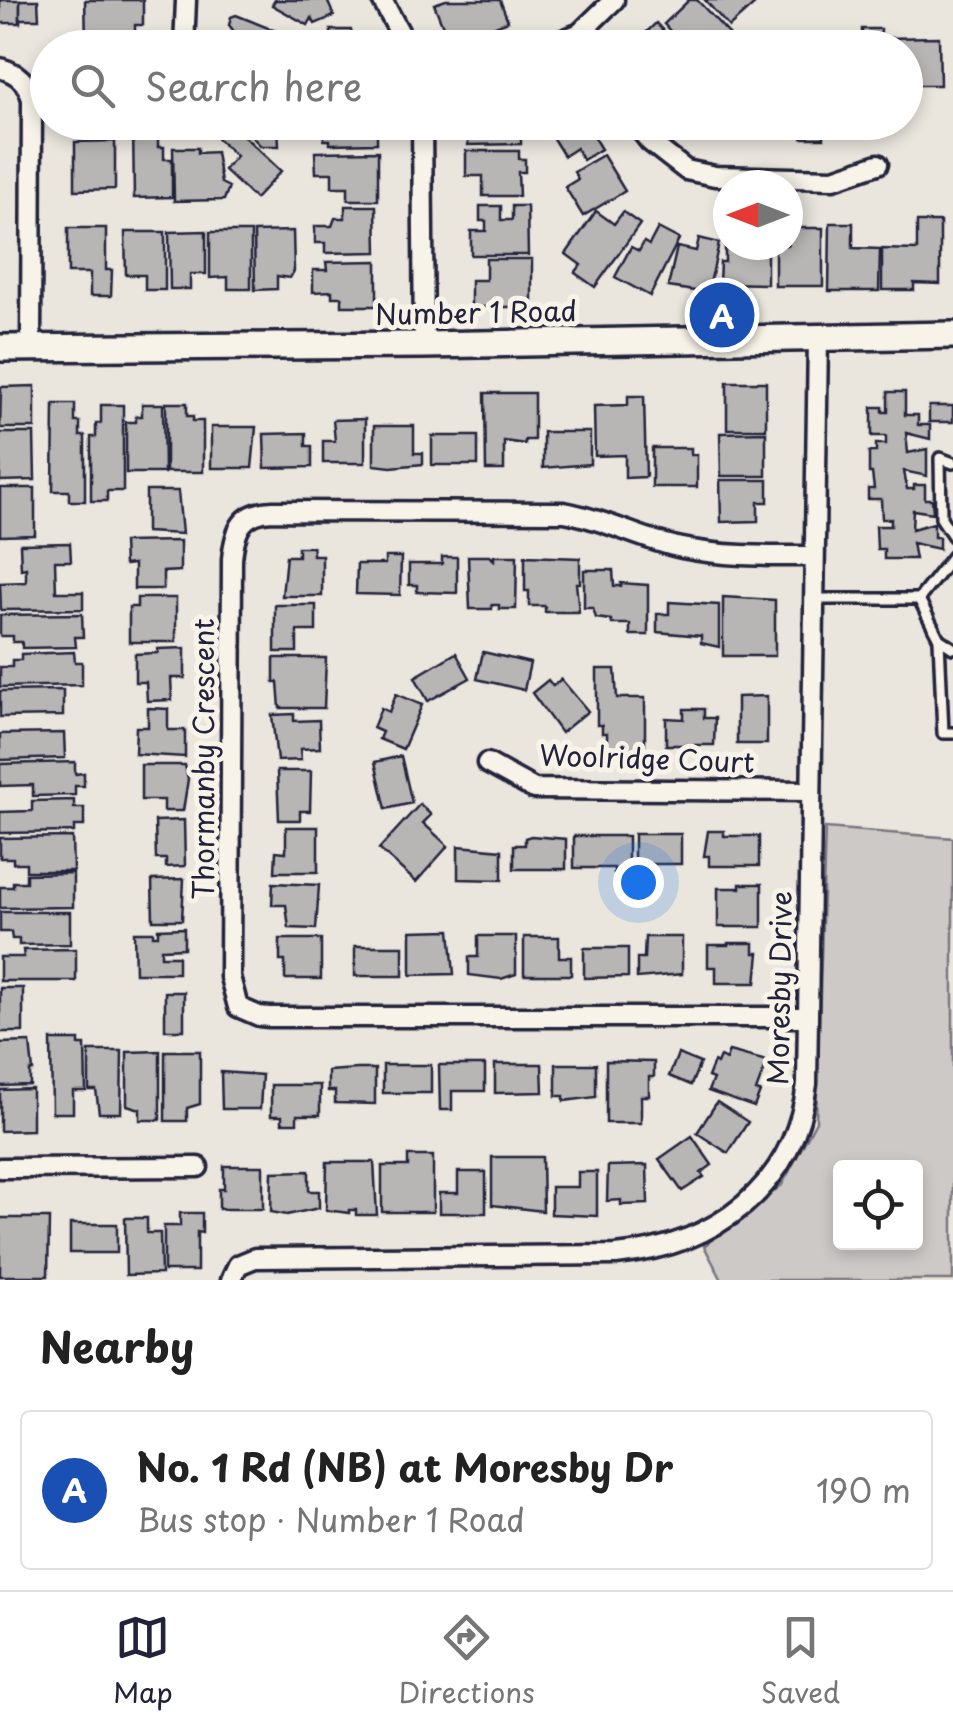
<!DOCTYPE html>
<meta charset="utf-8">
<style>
body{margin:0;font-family:"Playpen Sans",sans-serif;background:#f6f6f6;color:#222}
.controls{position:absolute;right:30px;bottom:30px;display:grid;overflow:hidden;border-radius:10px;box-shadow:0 5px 15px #0003}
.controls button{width:90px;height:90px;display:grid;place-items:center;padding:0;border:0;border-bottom:2px solid #e0e0e0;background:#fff;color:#222;font:50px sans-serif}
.compass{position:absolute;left:713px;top:170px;width:90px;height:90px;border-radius:50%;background:#fff;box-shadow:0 5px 15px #0003;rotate:270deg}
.you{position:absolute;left:638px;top:882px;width:35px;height:35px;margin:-25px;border:8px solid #fff;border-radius:50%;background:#1a73e8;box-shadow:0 0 0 15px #1a73e833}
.badge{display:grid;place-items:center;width:65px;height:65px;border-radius:50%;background:#22223b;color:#fff;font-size:32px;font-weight:700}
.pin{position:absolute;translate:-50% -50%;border:5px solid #fff;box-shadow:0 2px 10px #0006}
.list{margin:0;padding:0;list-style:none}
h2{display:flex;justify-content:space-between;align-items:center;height:130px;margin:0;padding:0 40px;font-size:42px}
h2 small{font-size:32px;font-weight:400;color:#767676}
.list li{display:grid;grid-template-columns:65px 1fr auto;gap:30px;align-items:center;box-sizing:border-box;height:160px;margin:0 20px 20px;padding:0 20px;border:2px solid #e0e0e0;border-radius:10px}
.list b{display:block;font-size:38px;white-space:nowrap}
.list p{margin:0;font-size:32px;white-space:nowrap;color:#767676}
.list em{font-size:32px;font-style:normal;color:#767676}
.icon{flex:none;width:55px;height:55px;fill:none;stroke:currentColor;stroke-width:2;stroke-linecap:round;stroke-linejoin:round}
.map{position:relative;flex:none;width:953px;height:1280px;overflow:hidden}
.search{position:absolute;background:#fff;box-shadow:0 5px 15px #0003;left:30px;right:30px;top:30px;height:110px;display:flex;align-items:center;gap:25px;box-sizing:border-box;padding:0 35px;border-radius:55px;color:#767676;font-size:38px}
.sheet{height:310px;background:#fff}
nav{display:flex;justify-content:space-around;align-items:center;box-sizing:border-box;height:140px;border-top:2px solid #e0e0e0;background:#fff;font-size:28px;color:#767676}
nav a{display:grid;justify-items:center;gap:5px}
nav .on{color:#22223b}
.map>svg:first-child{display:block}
.green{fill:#cdc9c6;stroke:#787680;stroke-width:2.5;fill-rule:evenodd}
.building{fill:#b8b6b5;stroke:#22223b;stroke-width:2.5}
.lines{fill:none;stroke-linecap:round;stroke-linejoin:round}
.lane-casing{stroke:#22223b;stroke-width:16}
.street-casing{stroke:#22223b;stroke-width:25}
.secondary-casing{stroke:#22223b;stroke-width:32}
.lane{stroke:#f7f3e8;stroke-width:9}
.street{stroke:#f7f3e8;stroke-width:18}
.secondary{stroke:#f7f3e8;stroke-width:25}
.labels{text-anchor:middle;stroke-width:10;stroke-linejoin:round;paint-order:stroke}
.street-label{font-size:28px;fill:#22223b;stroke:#f7f3e8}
</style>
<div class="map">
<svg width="953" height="1280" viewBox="0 0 953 1280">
<rect width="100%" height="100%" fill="#eae6de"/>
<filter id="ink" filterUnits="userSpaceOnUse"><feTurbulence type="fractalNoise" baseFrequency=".01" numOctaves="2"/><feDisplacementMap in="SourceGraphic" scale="20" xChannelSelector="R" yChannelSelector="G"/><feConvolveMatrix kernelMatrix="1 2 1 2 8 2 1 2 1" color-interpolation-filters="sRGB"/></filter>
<g filter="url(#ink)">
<path class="green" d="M825 828 953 838V1280H722L704 1246 782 1185 816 1121ZM840 1168H916V1242H840Z"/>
<g class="building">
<rect x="0" y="0" width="20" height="23"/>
<polygon points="20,0 38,0 39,19 20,19"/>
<polygon points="85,0 143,0 143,25 135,25 135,38 86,39"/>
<polygon points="275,0 327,0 334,16 315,24 312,18 308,25 272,5"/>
<polygon points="446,0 500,0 508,21 450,44 434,4"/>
<polygon points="689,0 697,0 729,34 715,48 685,48 664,24"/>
<polygon points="705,0 755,0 757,2 729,27"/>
<polygon points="236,15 286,35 285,48 247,48 229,25 231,17"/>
<polygon points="656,23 679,48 632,48 631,47"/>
<polygon points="862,29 881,29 880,48 829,48 829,39 862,40"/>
<polygon points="331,30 351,30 354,38 351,48 318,48 318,44 331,43"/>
<polygon points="939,37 940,85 906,85 906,48 884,48 884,38"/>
<rect x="74" y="40" width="48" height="8"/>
<polygon points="75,122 115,122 115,133 76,134"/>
<polygon points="238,122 278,122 279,146 261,146"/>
<polygon points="313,122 377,122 377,143 330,144 330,140 324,140 324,132 313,132"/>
<polygon points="468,122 521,122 521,144 468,145"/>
<polygon points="547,122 592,122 588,128 601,149 583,160 576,148 564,156 544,124"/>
<polygon points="740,122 769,122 769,135 751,135 751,127 740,127"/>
<rect x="802" y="122" width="22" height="16"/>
<polygon points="230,123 281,171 255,199 224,170 236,156 217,138"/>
<polygon points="133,125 149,125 149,130 158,130 158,147 164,147 164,159 172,159 172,197 134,198"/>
<polygon points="115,141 115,189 75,190 75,142"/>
<polygon points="173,148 198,148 198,153 216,152 221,183 229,187 224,200 174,201"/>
<polygon points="378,151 378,200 348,200 348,187 332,187 332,173 316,173 315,152"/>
<polygon points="466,151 519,151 519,159 525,159 525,172 518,172 519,196 483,196 483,176 466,176"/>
<polygon points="603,155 625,191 583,216 565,187 578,179 574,172"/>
<polygon points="345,206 376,206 377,252 325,253 325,243 315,243 315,226 332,226 335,218 345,218"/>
<polygon points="480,206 501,206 501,220 512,220 512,206 527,206 528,255 471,255 471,231 486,231 486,221 480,221"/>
<polygon points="596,211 614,224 623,212 640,224 595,287 575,273 581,265 566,254"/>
<polygon points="917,222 940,222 940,284 914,283 914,290 882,290 882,249 917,250"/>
<polygon points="830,223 853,223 853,248 880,249 879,291 829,291"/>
<polygon points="788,224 798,224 798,228 823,228 823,286 775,286 775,245 788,245"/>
<polygon points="68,228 106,228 106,270 112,270 111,296 90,296 90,273 68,273"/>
<polygon points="658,228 679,239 650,296 615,277 631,247 639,251 644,242 649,245"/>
<polygon points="206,231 206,274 190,274 190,289 170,289 169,232"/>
<polygon points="293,231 294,271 290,278 277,276 277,289 255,290 254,232"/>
<polygon points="125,232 165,232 165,290 145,290 145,275 126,275"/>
<polygon points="210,232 251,232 251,289 228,289 228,277 210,278"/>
<polygon points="725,235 728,235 728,245 767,245 767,284 719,283 720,262 725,262"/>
<polygon points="699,238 719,243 708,293 668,287 677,247 696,251"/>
<polygon points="486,259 532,259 532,307 471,307 471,280 486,280"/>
<polygon points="377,261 377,306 342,306 342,297 332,297 332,291 313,292 313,270 327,270 326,262"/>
<rect x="727" y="382" width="39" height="47"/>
<polygon points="35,386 35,428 0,428 1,387"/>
<polygon points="888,392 905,392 905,415 918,415 918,425 930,425 930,439 906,433 908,453 927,449 927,476 904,471 907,489 914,489 914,485 925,485 925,499 932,499 933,513 913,510 912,529 934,523 934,537 939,537 939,549 912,543 915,559 884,559 884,549 877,549 876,526 891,526 891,519 882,519 881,499 868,499 868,489 874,489 872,473 869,473 869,452 876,452 876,444 886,444 886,436 872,436 872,407 883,407 883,412 888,412"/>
<polygon points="485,393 534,393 534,440 525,440 525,444 504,441 504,470 486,470"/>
<polygon points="628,396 644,396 646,477 625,478 625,455 595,456 594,406 628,405"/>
<polygon points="166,403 187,403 187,416 193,416 193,421 203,421 203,472 166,472"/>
<polygon points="54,404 75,404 75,422 80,422 80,436 85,436 85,501 69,501 69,491 53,491"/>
<polygon points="142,404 163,404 164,473 126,473 126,422 136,422 136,416 142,416"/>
<polygon points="101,405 123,405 123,491 107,491 107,501 91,501 91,437 96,437 96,423 101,423"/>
<rect x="929" y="406" width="24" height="16"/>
<polygon points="365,419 365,463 323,463 323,441 335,441 333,420"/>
<polygon points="374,426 414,426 414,453 423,453 423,464 391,467 374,465"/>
<polygon points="211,427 256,427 252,468 211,468"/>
<polygon points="543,432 590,432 590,464 543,468"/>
<polygon points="766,432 766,476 721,476 720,433"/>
<polygon points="0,433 34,433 35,480 0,481"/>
<polygon points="306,433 306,446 312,446 312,467 265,468 264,434"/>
<rect x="432" y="436" width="46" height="29"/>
<polygon points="652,448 691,448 691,455 697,455 697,487 652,487"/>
<polygon points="720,480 768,480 768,502 758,502 758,521 721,522"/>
<polygon points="0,488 35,488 35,535 0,536"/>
<polygon points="146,491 178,491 182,534 146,532"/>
<polygon points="180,541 180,571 163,572 163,589 134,589 134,564 124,565 123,542"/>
<polygon points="70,543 71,561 55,561 56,592 83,592 83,609 1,610 0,583 26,582 26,568 21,569 20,544"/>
<polygon points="298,547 313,547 313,555 322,555 322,596 282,596 286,556 298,556"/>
<polygon points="468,556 490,556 494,560 494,556 517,556 516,609 499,609 499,605 492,605 492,609 470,609"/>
<polygon points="525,556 580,558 580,583 576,583 579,612 545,612 545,606 529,606 529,591 525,591"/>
<polygon points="385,557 401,557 400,595 356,594 357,564 385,564"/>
<polygon points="442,557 457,557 457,593 417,592 417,585 409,585 409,564 442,564"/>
<polygon points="584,570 613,570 614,586 621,586 621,583 648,585 648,635 630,635 630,624 612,624 611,620 596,618 593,608 584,608"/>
<polygon points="723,597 775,600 775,656 723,656"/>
<polygon points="137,598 176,598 176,642 129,642 129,607 137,607"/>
<polygon points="669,602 719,605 719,647 701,643 701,636 657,632 657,614 669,614"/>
<polygon points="275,605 316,605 316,631 297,631 297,652 275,652"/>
<polygon points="82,614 83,637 75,637 76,647 22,648 22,642 13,642 13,636 0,636 0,615"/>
<polygon points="185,648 185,678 171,678 172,700 147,701 146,682 135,682 135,654 158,653 158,649"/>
<polygon points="74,652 75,662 82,662 82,685 0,687 0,667 12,667 12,660 21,660 21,654"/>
<polygon points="483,652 530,663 524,690 477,679"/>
<polygon points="456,653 470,678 428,701 415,677"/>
<polygon points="274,658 326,658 324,708 280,708 278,682 274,682"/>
<polygon points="597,669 615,669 617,698 645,698 645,748 607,748 607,733 602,733 602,725 597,725"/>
<polygon points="561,679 588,711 561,733 532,693 548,680 553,686"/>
<polygon points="63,690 63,716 0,717 0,691"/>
<polygon points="396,694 422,705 403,749 379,739 382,732 373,728 381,708 389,712"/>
<polygon points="767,696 767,744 737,744 737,697"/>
<polygon points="148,708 168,709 168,730 185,730 185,757 135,754 136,727 148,727"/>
<polygon points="684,709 704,709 704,718 715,718 714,745 666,745 666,718 684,719"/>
<polygon points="294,714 294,721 319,720 320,748 300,749 301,760 277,761 272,715"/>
<polygon points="64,733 65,758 0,760 0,734"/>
<polygon points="401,756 412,803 386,809 375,762"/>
<polygon points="75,762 75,774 84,773 84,786 75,786 75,795 33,796 33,785 0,786 0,764"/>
<polygon points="141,765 185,765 188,779 183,811 164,811 164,800 141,800"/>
<polygon points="277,771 311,771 310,811 300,811 300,820 279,820"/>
<polygon points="74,800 74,808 84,808 84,826 74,826 74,832 0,833 0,812 32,811 32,801"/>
<polygon points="420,804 431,815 423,823 448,846 416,882 379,849"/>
<polygon points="184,820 185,866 166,867 166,859 156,859 155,821"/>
<polygon points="286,827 318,827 318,872 275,872 276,851 286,852"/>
<polygon points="708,831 724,831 724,836 759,836 759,866 709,866 709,856 704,856"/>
<rect x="634" y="834" width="47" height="30"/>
<polygon points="531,836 566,839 566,869 514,869 514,845 525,845 525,838"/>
<polygon points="574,836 628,836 628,873 614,873 614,868 574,868"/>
<polygon points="72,837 73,871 26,871 26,863 13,863 13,858 0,858 0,838"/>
<polygon points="458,846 502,850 502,880 458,879"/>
<polygon points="73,873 73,907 0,908 0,887 13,887 13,882 26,882 26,874"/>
<polygon points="184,879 182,920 153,920 152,880"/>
<polygon points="273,883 319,885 316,929 289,928 286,905 272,905"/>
<polygon points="740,884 762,884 762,927 718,927 718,888 740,888"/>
<polygon points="0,912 70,912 70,944 19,945 19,939 12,939 11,932 0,932"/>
<polygon points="184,928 184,948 161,949 161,956 178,956 178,973 135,973 134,932 153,932 153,935 158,935 158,929"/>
<polygon points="450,930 454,974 411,975 411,931"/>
<polygon points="478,936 516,936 516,974 501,979 469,975 469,957 478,957"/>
<polygon points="524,937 559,937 559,957 571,957 571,975 524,975"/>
<polygon points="645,937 682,937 682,974 637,978 637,958 644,958"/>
<polygon points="280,939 321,939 321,979 285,979 285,961 280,961"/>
<polygon points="728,943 754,943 754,953 759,953 756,983 716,983 716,967 708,967 708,945 728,945"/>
<rect x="355" y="946" width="48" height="30"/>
<polygon points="584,948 628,948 628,977 584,978"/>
<polygon points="76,949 76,981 0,981 0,957 24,957 23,950"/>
<rect x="0" y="988" width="23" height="44"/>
<rect x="165" y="992" width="19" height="38"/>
<polygon points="51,1040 79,1040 79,1045 85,1045 86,1091 73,1091 73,1113 52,1113"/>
<polygon points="30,1042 33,1071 30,1071 30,1085 0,1086 0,1043"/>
<polygon points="89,1051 122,1051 121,1113 99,1113 96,1090 89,1090"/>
<polygon points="160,1051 160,1120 140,1120 140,1109 127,1105 127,1052"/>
<polygon points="165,1051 200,1051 200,1104 187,1108 187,1121 165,1121"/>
<polygon points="729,1051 767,1061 756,1091 760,1092 754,1107 708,1091 713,1079 708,1077 714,1062 717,1064 720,1057 726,1060"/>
<polygon points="678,1054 700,1063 691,1085 669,1076"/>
<polygon points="606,1061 654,1062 654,1077 649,1077 649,1096 641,1096 641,1123 606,1123"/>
<polygon points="495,1064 542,1064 543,1092 495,1093"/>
<polygon points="556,1064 596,1064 596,1097 564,1101 564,1096 556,1096"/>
<rect x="383" y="1065" width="48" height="28"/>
<polygon points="439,1065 485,1065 485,1091 452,1091 452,1110 440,1110"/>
<polygon points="357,1069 375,1069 375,1104 335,1103 335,1091 328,1091 328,1071"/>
<polygon points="221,1072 262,1075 260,1109 222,1109"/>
<polygon points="271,1085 320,1085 320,1115 297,1115 297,1123 282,1123 282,1116 271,1116"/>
<polygon points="32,1089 32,1130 0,1131 0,1090"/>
<polygon points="717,1102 748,1122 728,1153 697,1133"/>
<polygon points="692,1136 712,1165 701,1173 704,1177 682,1191 659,1159"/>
<polygon points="408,1156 433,1156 433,1212 382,1212 382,1166 408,1166"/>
<polygon points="492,1157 542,1157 543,1211 492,1205"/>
<polygon points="327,1162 374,1162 377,1215 356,1215 356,1210 349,1210 349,1213 326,1210"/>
<polygon points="647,1165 648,1204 621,1205 621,1200 607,1201 608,1166"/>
<polygon points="224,1166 263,1166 263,1209 219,1209 219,1189 224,1189"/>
<polygon points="309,1171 309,1191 319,1191 319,1208 287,1215 271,1212 272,1172"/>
<polygon points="458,1172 486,1172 486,1213 439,1213 439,1193 458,1193"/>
<polygon points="578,1172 597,1172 597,1216 551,1214 551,1187 578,1187"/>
<polygon points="180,1213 202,1213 202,1233 197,1232 197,1271 164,1271 164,1226 180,1226"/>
<polygon points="0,1218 49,1218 48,1276 0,1276"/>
<polygon points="125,1218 147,1218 147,1233 160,1233 161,1274 126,1275"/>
<rect x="70" y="1224" width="47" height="29"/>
</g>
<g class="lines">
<defs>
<g id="lane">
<polyline points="953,463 940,458 941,518 953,536"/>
<polyline points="814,599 919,599 953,556"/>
<polyline points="919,599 939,639 943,733 953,733"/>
<polyline points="939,639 953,648"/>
</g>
<g id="street">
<polyline points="382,0 408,48"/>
<polyline points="184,48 186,0"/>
<polyline points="543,48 580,33 614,0"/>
<path d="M0 68C18 73 27 82 32 99L31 347"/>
<polyline points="422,122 424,345"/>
<polyline points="634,122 650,142 686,170 715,176 834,179 878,164"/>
<polyline points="487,763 534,789 810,791"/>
<path d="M807 1017H269L259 1016 238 1007 230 977 232 559C235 530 241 512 273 511L564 512C605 519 642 540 682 548 726 557 770 556 814 556"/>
<polyline points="0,1168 198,1167"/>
<path d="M231 1280 238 1265 255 1258 616 1255C716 1245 794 1188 807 1084L818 337"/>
</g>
<polyline id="secondary" points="0,348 424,345 953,335"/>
</defs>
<use href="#lane" class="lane-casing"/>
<use href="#street" class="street-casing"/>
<use href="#secondary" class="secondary-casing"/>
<use href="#lane" class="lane"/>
<use href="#street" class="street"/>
<use href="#secondary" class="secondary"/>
</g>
</g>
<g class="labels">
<g class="street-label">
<text transform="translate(476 313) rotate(-1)" y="10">Number 1 Road</text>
<text transform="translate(204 759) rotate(-90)" y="10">Thormanby Crescent</text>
<text transform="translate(647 759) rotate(2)" y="10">Woolridge Court</text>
<text transform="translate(780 988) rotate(-89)" y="10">Moresby Drive</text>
</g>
</g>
</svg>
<div class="controls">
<button><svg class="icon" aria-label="locate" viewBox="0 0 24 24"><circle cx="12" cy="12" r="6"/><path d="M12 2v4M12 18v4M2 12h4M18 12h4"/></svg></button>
</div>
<svg class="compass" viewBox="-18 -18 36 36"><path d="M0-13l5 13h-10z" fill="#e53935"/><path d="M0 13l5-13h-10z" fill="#767676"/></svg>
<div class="you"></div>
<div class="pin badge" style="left:722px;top:315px;background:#1a4fb4">A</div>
<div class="search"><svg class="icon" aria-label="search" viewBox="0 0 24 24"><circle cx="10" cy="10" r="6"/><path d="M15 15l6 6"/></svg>Search here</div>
</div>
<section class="sheet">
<h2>Nearby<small></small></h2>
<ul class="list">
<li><span class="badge" style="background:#1a4fb4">A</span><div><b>No. 1 Rd (NB) at Moresby Dr</b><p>Bus stop · Number 1 Road</p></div><em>190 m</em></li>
</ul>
</section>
<nav>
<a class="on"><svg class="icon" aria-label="map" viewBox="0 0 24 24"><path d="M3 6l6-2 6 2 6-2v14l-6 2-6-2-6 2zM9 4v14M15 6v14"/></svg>Map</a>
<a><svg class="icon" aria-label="directions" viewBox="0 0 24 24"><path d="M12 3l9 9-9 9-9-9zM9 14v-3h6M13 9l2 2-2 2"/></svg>Directions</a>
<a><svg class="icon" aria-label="saved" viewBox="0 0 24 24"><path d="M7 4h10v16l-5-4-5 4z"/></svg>Saved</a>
</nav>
